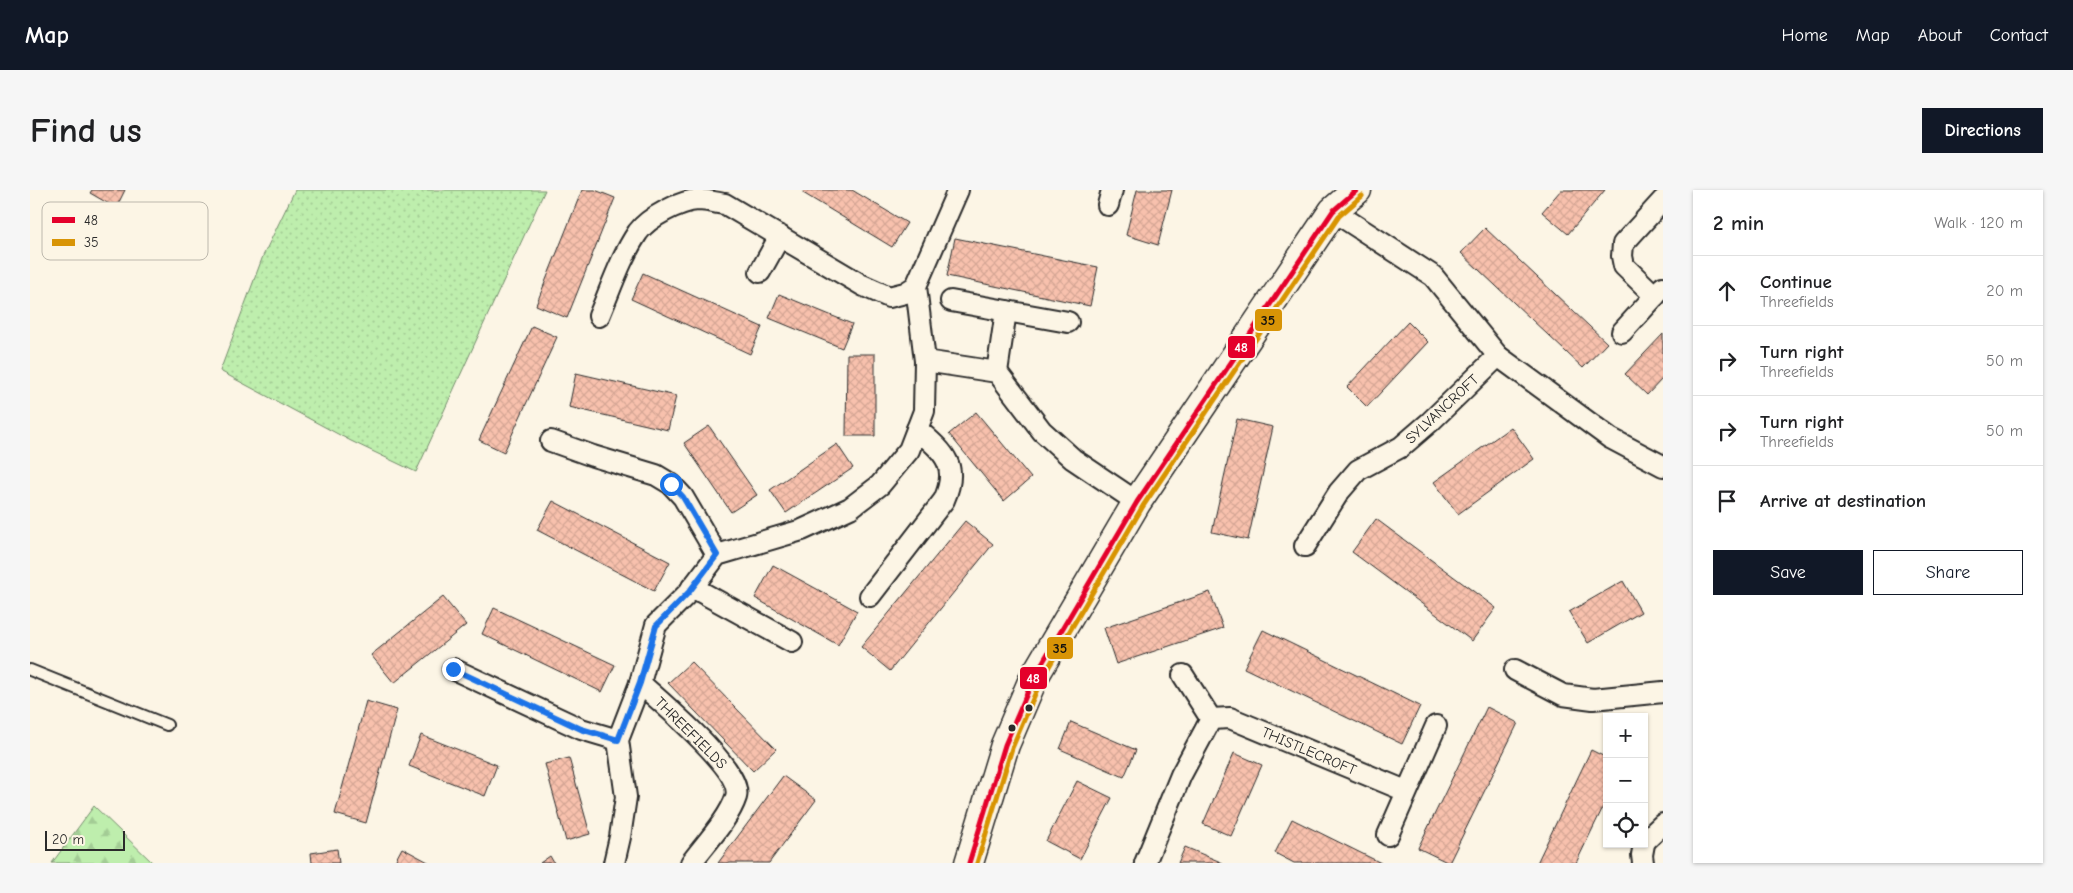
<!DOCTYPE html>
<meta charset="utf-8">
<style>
body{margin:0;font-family:"Comic Neue",sans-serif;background:#f6f6f6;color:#202124}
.controls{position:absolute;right:15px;bottom:15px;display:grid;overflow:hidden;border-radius:0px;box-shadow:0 1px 4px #0004}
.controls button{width:45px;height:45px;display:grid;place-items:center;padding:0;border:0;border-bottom:1px solid #e0e0e0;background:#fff;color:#202124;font:25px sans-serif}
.scale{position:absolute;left:15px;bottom:12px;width:80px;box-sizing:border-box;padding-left:5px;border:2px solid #2b2b2b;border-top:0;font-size:14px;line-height:18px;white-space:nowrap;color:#2b2b2b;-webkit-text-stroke:4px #fcf5e5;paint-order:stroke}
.stop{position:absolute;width:15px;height:15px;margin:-11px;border:4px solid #1a73e8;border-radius:50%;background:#fff}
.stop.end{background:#1a73e8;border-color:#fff;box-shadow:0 1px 5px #0008}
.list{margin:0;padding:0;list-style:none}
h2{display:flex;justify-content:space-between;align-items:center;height:65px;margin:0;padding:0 20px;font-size:21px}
h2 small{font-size:16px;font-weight:400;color:#757577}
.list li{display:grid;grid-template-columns:32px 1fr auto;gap:15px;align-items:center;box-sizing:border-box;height:70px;padding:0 20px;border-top:1px solid #e0e0e0}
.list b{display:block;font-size:19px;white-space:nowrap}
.list p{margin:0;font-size:16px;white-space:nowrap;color:#757577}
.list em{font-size:16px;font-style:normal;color:#757577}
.actions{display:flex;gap:10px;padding:15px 20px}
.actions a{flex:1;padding:11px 0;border:1px solid #111827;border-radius:0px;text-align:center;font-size:18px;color:#111827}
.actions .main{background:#111827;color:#fff}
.icon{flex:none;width:28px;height:28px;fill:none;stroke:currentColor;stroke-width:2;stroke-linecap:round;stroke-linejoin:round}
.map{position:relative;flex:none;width:1633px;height:673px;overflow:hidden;border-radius:0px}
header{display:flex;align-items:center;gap:30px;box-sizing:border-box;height:70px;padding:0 25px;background:#111827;color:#fff}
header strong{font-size:24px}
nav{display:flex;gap:28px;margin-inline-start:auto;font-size:18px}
.intro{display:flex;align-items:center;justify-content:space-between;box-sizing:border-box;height:120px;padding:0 30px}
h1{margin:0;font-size:35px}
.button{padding:12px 22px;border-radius:0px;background:#111827;color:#fff;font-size:18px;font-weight:700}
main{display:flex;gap:30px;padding:0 30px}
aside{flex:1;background:#fff;border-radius:0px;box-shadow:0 1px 4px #0004}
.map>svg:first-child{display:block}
.forest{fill:url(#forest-firs);stroke:#748c6c}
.park{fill:url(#park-dots);stroke:#748c6c}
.building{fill:url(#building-cross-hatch);stroke:#2b2b2b}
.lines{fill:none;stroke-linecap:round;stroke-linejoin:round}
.lane-casing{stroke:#2b2b2b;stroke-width:14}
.street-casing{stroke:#2b2b2b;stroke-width:24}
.secondary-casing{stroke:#2b2b2b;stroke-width:31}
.lane{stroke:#fcf5e5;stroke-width:10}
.street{stroke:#fcf5e5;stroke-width:20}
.secondary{stroke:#fcf5e5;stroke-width:28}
.bus-1-casing{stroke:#fcf5e5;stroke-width:9}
.bus-2-casing{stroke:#fcf5e5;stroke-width:9}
.bus-1{stroke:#e4002b;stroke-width:5}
.bus-2{stroke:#d89406;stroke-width:5}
.route{stroke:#1a73e8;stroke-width:6}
.bus-dot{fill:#2b2b2b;stroke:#fcf5e5;stroke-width:2}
.labels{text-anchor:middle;stroke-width:4;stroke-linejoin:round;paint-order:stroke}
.street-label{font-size:15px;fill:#2b2b2b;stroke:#fcf5e5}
.key{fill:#fcf5e5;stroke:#bdb8ad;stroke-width:1}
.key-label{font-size:14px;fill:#2b2b2b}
.line-badge{stroke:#fcf5e5;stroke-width:2}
.badge-label{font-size:14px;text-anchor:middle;font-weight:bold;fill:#fff}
.pale-badge-label{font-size:14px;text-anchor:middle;font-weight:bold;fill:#111}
</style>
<header>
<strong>Map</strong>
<nav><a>Home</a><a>Map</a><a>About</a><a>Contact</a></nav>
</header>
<div class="intro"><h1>Find us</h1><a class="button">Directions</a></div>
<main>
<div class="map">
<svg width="1633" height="673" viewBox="0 0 1633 673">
<defs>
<pattern id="forest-firs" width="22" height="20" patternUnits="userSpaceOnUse" patternTransform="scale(1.25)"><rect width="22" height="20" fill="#beeead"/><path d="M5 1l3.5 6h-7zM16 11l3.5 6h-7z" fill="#a3cc95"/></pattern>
<pattern id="park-dots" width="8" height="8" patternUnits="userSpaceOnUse" patternTransform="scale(1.25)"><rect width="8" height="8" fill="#beeead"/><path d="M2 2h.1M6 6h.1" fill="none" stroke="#a3cc95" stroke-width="1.8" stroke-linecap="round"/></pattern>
<pattern id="building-cross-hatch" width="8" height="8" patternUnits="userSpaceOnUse" patternTransform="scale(1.25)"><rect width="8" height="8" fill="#f8c1ad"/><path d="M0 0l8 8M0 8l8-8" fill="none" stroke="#d5a695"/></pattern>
</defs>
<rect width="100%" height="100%" fill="#fcf5e5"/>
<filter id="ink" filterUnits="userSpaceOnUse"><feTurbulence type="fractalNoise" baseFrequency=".02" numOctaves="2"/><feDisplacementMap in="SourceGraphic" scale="10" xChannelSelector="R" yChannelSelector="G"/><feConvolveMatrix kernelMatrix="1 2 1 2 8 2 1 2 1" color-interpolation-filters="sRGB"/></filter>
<g filter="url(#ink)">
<polygon class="forest" points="64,616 123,673 22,673"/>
<polygon class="park" points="265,0 515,0 386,282 321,251 190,181 233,66"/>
<g class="building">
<polygon points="62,0 95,0 86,18 60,3"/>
<polygon points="552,0 565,0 585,8 537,128 506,115"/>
<polygon points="774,0 822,0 877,33 862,57 773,3"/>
<polygon points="1107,0 1142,0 1128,55 1096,45"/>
<polygon points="1531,0 1575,0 1538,44 1512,22"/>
<polygon points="1455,38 1577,153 1553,178 1431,63"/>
<polygon points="925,48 1068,77 1060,116 917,86"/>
<polygon points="613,83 732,137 720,164 601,109"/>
<polygon points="749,104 822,134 812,158 739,128"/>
<polygon points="1378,132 1398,152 1337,217 1317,197"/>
<polygon points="502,136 527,147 474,262 449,250"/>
<polygon points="1633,144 1633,188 1617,205 1595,184"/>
<polygon points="817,164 845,164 845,246 816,246"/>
<polygon points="546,183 646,206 638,240 539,217"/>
<polygon points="946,222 1001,288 974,311 919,244"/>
<polygon points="1207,229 1243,237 1218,350 1182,342"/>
<polygon points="679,236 727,305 701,322 654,253"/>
<polygon points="1481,237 1504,269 1428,324 1404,292"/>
<polygon points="807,254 823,278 756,323 740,300"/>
<polygon points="523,311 640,372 624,401 507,340"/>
<polygon points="1346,329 1466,418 1442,451 1322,362"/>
<polygon points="935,331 963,354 860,481 831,457"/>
<polygon points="743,375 827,421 808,455 725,408"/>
<polygon points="1593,391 1611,422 1558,453 1539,422"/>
<polygon points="1180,402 1193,438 1086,474 1074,438"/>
<polygon points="413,407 436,435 364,493 341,465"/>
<polygon points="464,418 585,475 572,502 452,444"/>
<polygon points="1233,440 1390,516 1372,554 1214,478"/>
<polygon points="661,472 746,559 723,581 638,493"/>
<polygon points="336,511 367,520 336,633 305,624"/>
<polygon points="1457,517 1488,533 1419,673 1388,658"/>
<polygon points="1041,532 1106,560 1094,587 1030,559"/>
<polygon points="391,545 467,575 455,606 379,576"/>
<polygon points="1561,560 1577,568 1577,609 1546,673 1507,673"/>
<polygon points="1204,563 1232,575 1201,646 1173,634"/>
<polygon points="539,568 560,644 536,651 515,574"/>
<polygon points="753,586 786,610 739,673 688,673"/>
<polygon points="1047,591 1082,608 1050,669 1016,651"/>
<polygon points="1262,629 1351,673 1264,673 1245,663"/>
<polygon points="1155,657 1193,673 1148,673"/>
<polygon points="372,658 400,673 364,673"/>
<polygon points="307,659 309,673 282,673 281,663"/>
<polygon points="520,666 524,673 510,673"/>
</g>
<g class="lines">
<defs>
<polyline id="lane" points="0,480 137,535"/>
<g id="street">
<polyline points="1078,15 1082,0"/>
<polyline points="1303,21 1403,86 1468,166 1580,248 1633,276"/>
<polyline points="730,82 750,46"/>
<polyline points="1625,106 1594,76 1592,66 1593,54 1633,10"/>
<polyline points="921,111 1038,132"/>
<path d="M569 126C581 98 591 67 608 42 619 27 650 11 668 10 677 10 686 13 695 14L832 95 859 107 875 103 886 96"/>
<polyline points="1592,142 1633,97"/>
<polyline points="895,171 967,182 1012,241 1043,269 1107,312"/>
<polyline points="967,182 976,121"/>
<polyline points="521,251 563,266 626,285 641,294 653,307 687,365"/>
<polyline points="1275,356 1309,302 1328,280 1371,257 1400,232 1468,166"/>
<polyline points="662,397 762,452"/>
<path d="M840 406 914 310C930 274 913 262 887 239"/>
<polyline points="423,479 551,539 588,550"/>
<polyline points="1485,480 1533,505 1563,509 1633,502"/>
<polyline points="1153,485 1181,529"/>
<path d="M610 493C630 512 714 580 706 607 699 629 675 654 661 673"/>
<polyline points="1358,645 1406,536"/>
<polyline points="1614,652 1633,634"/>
<polyline points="584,673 590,647 596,607 588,550 610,493 626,435 659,402 687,365 772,340 820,318 850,295 879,260 894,221 895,171 886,96 928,0"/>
<polyline points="1115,673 1151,585 1181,529 1200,528 1376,601"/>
<polyline points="1613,673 1612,665 1614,654"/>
</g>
<polyline id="secondary" points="939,673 975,555 1004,487 1107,312 1303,21 1327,0"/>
</defs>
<use href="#lane" class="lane-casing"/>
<use href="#street" class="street-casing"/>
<use href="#secondary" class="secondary-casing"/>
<use href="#lane" class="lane"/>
<use href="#street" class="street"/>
<use href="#secondary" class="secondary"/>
<defs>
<polyline id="bus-1" points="939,673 975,555 1004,487 1107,312 1303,21 1327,0"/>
<polyline id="bus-2" points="947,673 982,558 1011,490 1113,316 1309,26 1332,6"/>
</defs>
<use href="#bus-1" class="bus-1-casing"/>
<use href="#bus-2" class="bus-2-casing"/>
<use href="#bus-1" class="bus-1"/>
<use href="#bus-2" class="bus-2"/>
</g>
</g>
<g class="lines" filter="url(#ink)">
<polyline class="route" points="423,479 551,539 588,550 610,493 626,436 659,402 687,365 653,307 641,294"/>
</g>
<g class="bus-dot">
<circle cx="999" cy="518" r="4.5"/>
<circle cx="982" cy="538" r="4.5"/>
</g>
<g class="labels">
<g class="street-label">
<text transform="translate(1412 219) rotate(-43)" y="5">SYLVANCROFT</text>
<text transform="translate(661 543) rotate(45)" y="5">THREEFIELDS</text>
<text transform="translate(1279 561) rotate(23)" y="5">THISTLECROFT</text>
</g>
</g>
<rect x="12" y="12" width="166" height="58" rx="8" class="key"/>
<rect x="22" y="27" width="23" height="6" fill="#e4002b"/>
<rect x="22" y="49" width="23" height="7" fill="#d89406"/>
<g class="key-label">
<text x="54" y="35">48</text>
<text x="54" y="57">35</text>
</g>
<g class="line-badge">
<rect x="1224" y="118" width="29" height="24" rx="5" fill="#d89406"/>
<rect x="1197" y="145" width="29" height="24" rx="5" fill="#e4002b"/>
<rect x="1016" y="446" width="28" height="24" rx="5" fill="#d89406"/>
<rect x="989" y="476" width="29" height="24" rx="5" fill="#e4002b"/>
</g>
<g class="badge-label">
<text x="1211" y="162">48</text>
<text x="1003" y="493">48</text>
</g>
<g class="pale-badge-label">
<text x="1238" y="135">35</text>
<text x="1030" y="463">35</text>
</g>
</svg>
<div class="controls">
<button>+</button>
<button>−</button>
<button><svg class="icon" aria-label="locate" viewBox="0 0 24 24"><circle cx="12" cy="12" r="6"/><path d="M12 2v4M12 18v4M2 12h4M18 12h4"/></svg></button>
</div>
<div class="scale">20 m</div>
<div class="stop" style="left:641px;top:294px"></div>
<div class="stop end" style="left:423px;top:479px"></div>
</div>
<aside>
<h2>2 min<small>Walk · 120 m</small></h2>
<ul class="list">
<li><svg class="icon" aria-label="ahead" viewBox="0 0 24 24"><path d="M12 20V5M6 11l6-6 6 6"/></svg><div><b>Continue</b><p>Threefields</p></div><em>20 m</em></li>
<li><svg class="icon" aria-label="right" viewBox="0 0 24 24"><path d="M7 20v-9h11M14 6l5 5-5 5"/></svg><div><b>Turn right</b><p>Threefields</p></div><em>50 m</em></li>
<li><svg class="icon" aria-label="right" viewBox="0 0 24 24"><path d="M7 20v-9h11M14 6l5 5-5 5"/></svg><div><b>Turn right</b><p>Threefields</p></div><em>50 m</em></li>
<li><svg class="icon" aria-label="arrive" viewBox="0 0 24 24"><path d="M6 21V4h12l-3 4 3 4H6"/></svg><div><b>Arrive at destination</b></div></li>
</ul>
<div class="actions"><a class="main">Save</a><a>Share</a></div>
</aside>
</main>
